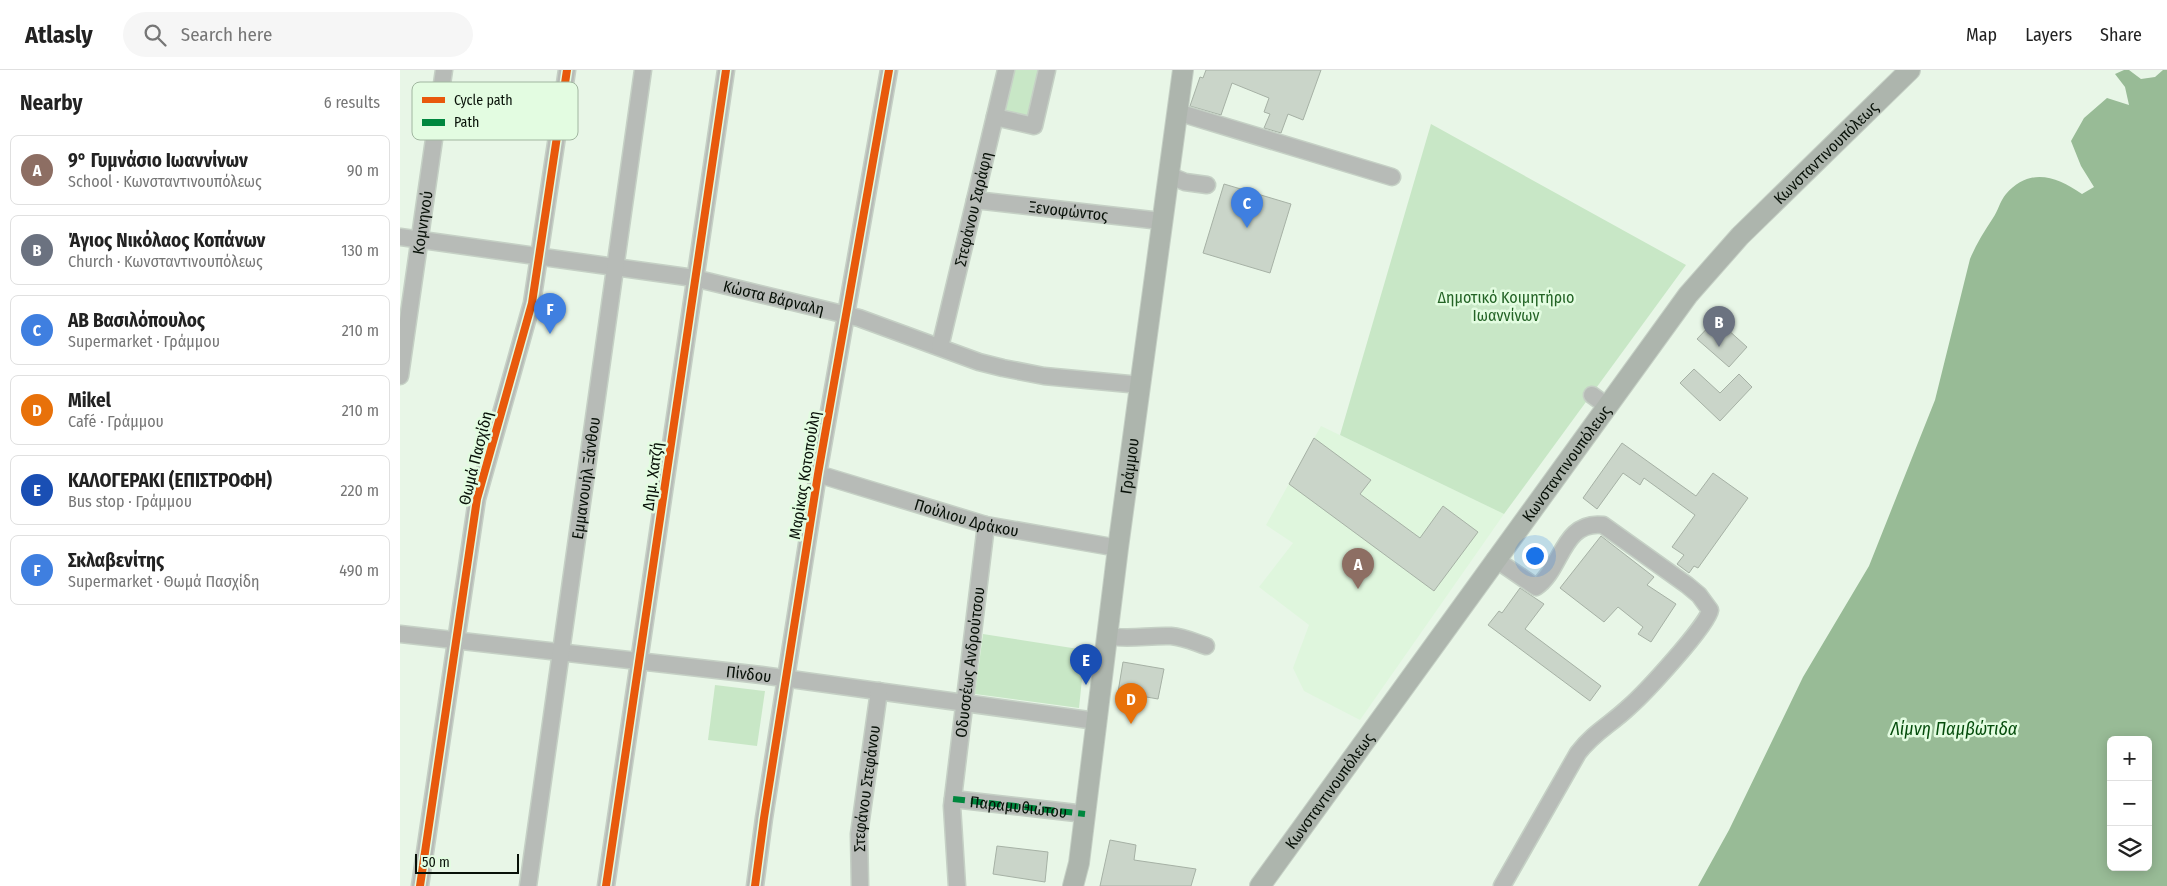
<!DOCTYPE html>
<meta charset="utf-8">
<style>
body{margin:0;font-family:"Fira Sans Condensed",sans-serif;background:#f6f6f6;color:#222}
.controls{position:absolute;right:15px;bottom:15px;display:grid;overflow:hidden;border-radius:8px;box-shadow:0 2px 12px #0003}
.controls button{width:45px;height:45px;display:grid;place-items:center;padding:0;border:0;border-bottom:1px solid #e0e0e0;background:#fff;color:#222;font:25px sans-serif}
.scale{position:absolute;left:15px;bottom:12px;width:104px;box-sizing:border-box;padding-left:5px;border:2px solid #081108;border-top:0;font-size:14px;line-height:18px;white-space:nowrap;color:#081108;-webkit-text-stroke:4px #e3fce1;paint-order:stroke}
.you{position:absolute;left:1134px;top:485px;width:18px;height:18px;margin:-12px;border:4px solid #fff;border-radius:50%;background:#1a73e8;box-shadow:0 0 0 8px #1a73e833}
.badge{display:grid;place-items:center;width:32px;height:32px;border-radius:50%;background:#566156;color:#fff;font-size:16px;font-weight:700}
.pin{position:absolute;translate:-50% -41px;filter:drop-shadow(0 1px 2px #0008)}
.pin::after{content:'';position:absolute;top:26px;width:18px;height:15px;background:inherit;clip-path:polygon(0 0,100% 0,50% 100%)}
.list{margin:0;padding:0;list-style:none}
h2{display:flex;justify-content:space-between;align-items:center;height:65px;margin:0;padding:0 20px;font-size:21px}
h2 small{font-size:16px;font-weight:400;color:#767676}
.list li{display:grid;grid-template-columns:32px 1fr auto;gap:15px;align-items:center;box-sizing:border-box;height:70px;margin:0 10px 10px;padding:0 10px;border:1px solid #e0e0e0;border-radius:8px}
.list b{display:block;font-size:19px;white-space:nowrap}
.list p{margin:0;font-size:16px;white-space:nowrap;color:#767676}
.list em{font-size:16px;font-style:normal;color:#767676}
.icon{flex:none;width:28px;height:28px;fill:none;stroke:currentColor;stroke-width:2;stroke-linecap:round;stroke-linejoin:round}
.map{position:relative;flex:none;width:1767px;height:816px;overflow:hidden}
header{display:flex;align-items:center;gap:30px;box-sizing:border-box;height:70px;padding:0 25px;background:#fff;border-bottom:1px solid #e0e0e0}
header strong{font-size:24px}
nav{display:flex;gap:28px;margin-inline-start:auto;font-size:18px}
.search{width:350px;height:45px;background:#f6f6f6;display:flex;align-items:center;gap:12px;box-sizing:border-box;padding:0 18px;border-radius:28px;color:#767676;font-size:19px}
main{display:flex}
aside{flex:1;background:#fff}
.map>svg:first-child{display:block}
.built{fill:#dff6dd}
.green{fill:#c8e7c6}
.water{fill:#98bb96;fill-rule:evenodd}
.building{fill:#cad5c9;stroke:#a6b1a5}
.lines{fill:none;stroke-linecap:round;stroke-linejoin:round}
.minor-casing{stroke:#c5d0c5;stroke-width:19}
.major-casing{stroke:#c5d0c5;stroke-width:22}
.minor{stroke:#b7bbb7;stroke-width:16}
.major{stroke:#adb5ad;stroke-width:20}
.quiet{stroke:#00873e;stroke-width:6;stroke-dasharray:12 6;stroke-linecap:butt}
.cycleway-casing{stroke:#e3fce1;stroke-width:11}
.cycleway{stroke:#e8590c;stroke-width:8}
.labels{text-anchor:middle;stroke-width:5;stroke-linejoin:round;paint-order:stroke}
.street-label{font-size:16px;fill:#081108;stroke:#e3fce1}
.park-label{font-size:16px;fill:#236325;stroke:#e3fce1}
.water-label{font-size:18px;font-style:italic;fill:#054c0c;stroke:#e3fce1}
.key{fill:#e3fce1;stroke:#a1b6a0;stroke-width:1}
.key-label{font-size:14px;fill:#081108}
</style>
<header>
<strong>Atlasly</strong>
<div class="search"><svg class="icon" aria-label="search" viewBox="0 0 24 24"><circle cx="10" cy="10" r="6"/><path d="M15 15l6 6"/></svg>Search here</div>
<nav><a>Map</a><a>Layers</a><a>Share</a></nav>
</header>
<main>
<aside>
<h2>Nearby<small>6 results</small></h2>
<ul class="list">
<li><span class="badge" style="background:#8d6e63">A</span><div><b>9° Γυμνάσιο Ιωαννίνων</b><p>School · Κωνσταντινουπόλεως</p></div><em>90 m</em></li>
<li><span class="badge" style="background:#6b7280">B</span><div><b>Άγιος Νικόλαος Κοπάνων</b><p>Church · Κωνσταντινουπόλεως</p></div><em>130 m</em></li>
<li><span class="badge" style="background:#3f7fe0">C</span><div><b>ΑΒ Βασιλόπουλος</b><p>Supermarket · Γράμμου</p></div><em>210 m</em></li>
<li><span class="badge" style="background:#e8710a">D</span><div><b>Mikel</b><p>Café · Γράμμου</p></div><em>210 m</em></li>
<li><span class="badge" style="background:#1a4fb4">E</span><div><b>ΚΑΛΟΓΕΡΑΚΙ (ΕΠΙΣΤΡΟΦΗ)</b><p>Bus stop · Γράμμου</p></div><em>220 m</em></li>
<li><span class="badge" style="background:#3f7fe0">F</span><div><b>Σκλαβενίτης</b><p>Supermarket · Θωμά Πασχίδη</p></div><em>490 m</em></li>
</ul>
</aside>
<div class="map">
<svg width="1767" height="816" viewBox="0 0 1767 816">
<rect width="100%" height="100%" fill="#e8f6e7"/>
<polygon class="built" points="921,356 1104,444 960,650 904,621 893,598 909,555 859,517 893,473 866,455"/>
<g class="green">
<polygon points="613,0 644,0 632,49 603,41"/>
<polygon points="1031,54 1286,195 1104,444 940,365"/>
<polygon points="583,564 685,580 679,638 575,624"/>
<polygon points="315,615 365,621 357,676 308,670"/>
</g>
<path class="water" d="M1724 0H1729L1741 9 1755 7 1763 0H1767V816H1298L1329 760 1403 607 1469 496 1535 330 1570 189C1576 174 1584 162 1593 148 1598 141 1600 131 1606 124 1630 97 1656 106 1682 124L1694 117 1681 96 1671 71 1684 48 1707 28 1729 35 1725 17 1715 4ZM1711 670H1748V797H1711Z"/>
<g class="building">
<polygon points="806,0 921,0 903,50 888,44 881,63 864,58 870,44 864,42 869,28 832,13 821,45 790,36 800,7 803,8"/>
<polygon points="824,114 891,134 870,203 803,183"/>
<polygon points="1316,249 1347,277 1329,297 1297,269"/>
<polygon points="1294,299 1320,323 1339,304 1352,317 1320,351 1280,313"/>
<polygon points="914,368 971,410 960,424 1020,468 1043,436 1078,462 1034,521 889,414"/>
<polygon points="1222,373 1296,426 1313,403 1348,428 1298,498 1294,496 1289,503 1277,494 1284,485 1272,477 1295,445 1244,408 1240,415 1223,403 1197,439 1183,428"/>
<polygon points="1201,466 1254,507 1247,515 1276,534 1251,572 1238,564 1243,557 1218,537 1204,552 1160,518"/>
<polygon points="1120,518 1144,534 1125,559 1201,616 1190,631 1088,555 1099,541 1102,543"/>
<polygon points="723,592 764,599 758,629 718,622"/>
<polygon points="710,770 736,775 734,790 796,799 791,816 700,816"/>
<polygon points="597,776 648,782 645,812 593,804"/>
</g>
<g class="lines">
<defs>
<g id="minor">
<polyline points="777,42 992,107"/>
<polyline points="595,47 634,56 647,0"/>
<polyline points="768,105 785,112 807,115"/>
<path id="s1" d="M575 130 761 151"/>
<path id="s2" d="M0 167 294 208 459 248 579 292 603 298 644 306 740 315"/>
<path id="s3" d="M540 277 606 0"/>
<path id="s4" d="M0 306 44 0"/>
<polyline points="1192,325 1207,336"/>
<path id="s5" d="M418 404 586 455 718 478"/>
<path d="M1095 489 1136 517C1162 500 1162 450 1203 455L1287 515 1299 525 1310 540C1308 555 1244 624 1229 637 1210 655 1194 662 1178 683L1102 816"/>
<path id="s6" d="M0 564 361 605 696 651"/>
<path d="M707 566C730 570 749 565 771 566 784 567 794 572 806 576"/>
<path id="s7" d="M553 729 685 744"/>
<polyline points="20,816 77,429 132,233 167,0"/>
<path id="s8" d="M128 816 243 0"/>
<polyline points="206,816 326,0"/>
<polyline points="355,816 364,748 418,404 489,0"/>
<path id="s9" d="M460 816 459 764 479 621"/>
<path id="s10" d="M557 816 552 736 586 455"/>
</g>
<g id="major">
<path id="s11" d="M673 816 679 793 718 478 783 0"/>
<path id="s12" d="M860 816 1288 225 1340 166 1510 0"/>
</g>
</defs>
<use href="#minor" class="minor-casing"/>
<use href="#major" class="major-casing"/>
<use href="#minor" class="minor"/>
<use href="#major" class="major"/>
<polyline class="quiet" points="553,729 685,744"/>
<defs>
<g id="cycleway">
<polyline points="20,816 77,429 132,233 167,0"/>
<polyline points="206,816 326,0"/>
<polyline points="355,816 364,748 418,404 489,0"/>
</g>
</defs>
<use href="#cycleway" class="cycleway-casing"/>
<use href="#cycleway" class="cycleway"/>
</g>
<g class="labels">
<g class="street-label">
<text dy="6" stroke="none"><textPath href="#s12" startOffset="928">Κωνσταντινουπόλεως</textPath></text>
<text dy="6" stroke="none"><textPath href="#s3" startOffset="142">Στεφάνου Σαράφη</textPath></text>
<text dy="6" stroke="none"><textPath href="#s1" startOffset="94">Ξενοφώντος</textPath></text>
<text dy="6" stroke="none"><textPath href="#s4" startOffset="155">Κομνηνού</textPath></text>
<text dy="6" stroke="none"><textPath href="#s2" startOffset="379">Κώστα Βάρναλη</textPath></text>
<text transform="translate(75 388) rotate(-76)" y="6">Θωμά Πασχίδη</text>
<text dy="6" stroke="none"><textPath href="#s12" startOffset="522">Κωνσταντινουπόλεως</textPath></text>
<text dy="6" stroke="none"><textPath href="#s11" startOffset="424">Γράμμου</textPath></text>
<text transform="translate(404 405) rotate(-81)" y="6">Μαρίκας Κοτοπούλη</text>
<text transform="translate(252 406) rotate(-82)" y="6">Δημ. Χατζή</text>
<text dy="6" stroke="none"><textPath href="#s8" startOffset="412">Εμμανουήλ Ξάνθου</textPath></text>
<text dy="6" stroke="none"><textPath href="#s5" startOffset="155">Πούλιου Δράκου</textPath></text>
<text dy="6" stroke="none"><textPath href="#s10" startOffset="225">Οδυσσέως Ανδρούτσου</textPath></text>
<text dy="6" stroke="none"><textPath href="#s6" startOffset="351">Πίνδου</textPath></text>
<text dy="6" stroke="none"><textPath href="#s9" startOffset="98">Στεφάνου Στεφάνου</textPath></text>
<text dy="6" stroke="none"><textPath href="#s12" startOffset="118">Κωνσταντινουπόλεως</textPath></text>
<text dy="6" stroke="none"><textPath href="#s7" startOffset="66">Παραμυθιώτου</textPath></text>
</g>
<g class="park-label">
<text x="1106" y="233">Δημοτικό Κοιμητήριο<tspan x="1106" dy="18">Ιωαννίνων</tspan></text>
</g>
<g class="water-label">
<text x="1554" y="665">Λίμνη Παμβώτιδα</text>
</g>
</g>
<rect x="12" y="12" width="166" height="58" rx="8" class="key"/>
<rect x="22" y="27" width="23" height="6" fill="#e8590c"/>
<rect x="22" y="49" width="23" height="7" fill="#00873e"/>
<g class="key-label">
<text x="54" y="35">Cycle path</text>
<text x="54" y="57">Path</text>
</g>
</svg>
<div class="controls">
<button>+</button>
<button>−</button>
<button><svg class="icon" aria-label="layers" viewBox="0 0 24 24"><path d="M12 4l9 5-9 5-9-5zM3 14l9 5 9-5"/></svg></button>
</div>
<div class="scale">50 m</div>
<div class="you"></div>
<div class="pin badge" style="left:958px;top:519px;background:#8d6e63">A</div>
<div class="pin badge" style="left:1319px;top:277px;background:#6b7280">B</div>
<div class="pin badge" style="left:847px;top:158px;background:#3f7fe0">C</div>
<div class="pin badge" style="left:731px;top:654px;background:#e8710a">D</div>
<div class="pin badge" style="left:686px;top:615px;background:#1a4fb4">E</div>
<div class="pin badge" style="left:150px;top:264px;background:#3f7fe0">F</div>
</div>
</main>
